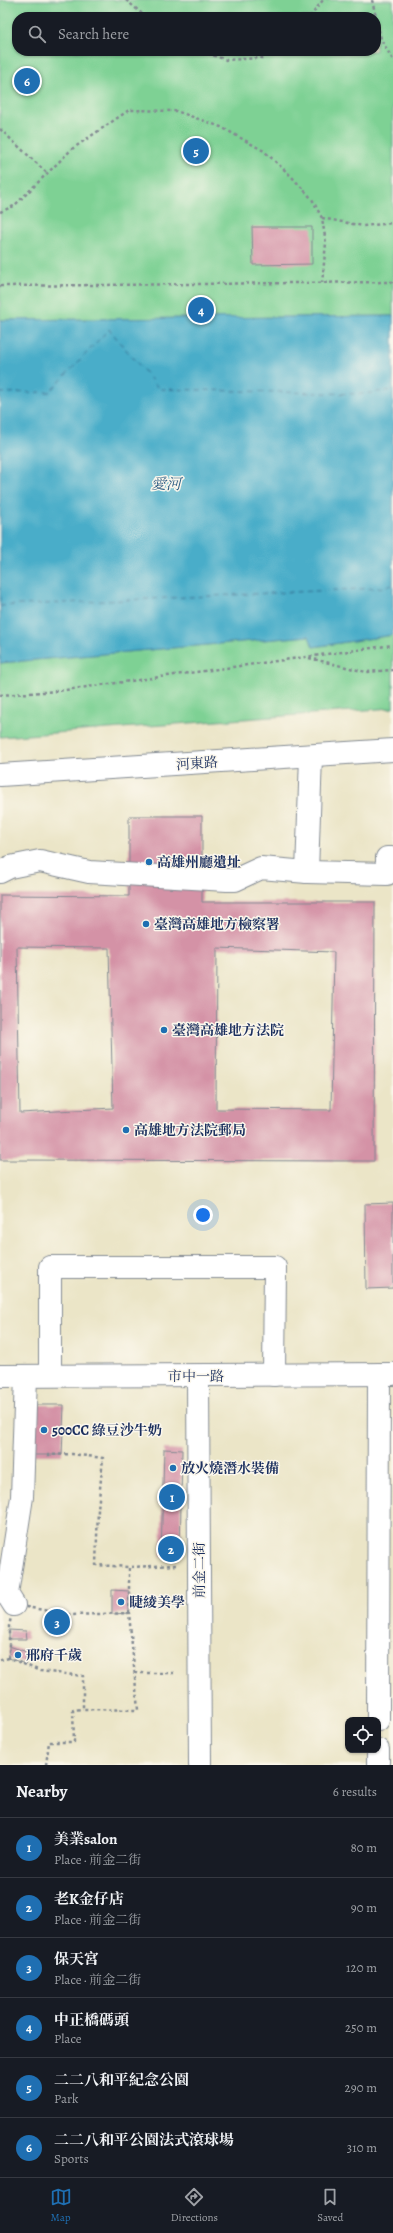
<!DOCTYPE html>
<meta charset="utf-8">
<style>
body{margin:0;font-family:Alegreya,"Noto Serif TC",serif;background:#20242c;color:#f1f3f6}
.controls{position:absolute;right:12px;bottom:12px;display:grid;overflow:hidden;border-radius:8px;box-shadow:0 1px 3px #0004}
.controls button{width:36px;height:36px;display:grid;place-items:center;padding:0;border:0;border-bottom:1px solid #363941;background:#171b24;color:#f1f3f6;font:20px sans-serif}
.you{position:absolute;left:203px;top:1215px;width:14px;height:14px;margin:-10px;border:3px solid #fff;border-radius:50%;background:#1a73e8;box-shadow:0 0 0 6px #1a73e833}
.badge{display:grid;place-items:center;width:26px;height:26px;border-radius:50%;background:#1f6fb2;color:#fff;font-size:13px;font-weight:700}
.pin{position:absolute;translate:-50% -50%;border:2px solid #fff;box-shadow:0 1px 4px #0006}
.list{margin:0;padding:0;list-style:none}
h2{display:flex;justify-content:space-between;align-items:center;height:52px;margin:0;padding:0 16px;font-size:17px}
h2 small{font-size:13px;font-weight:400;color:#9ea1a6}
.list li{display:grid;grid-template-columns:26px 1fr auto;gap:12px;align-items:center;box-sizing:border-box;height:60px;padding:0 16px;border-top:1px solid #363941}
.list b{display:block;font-size:15px;white-space:nowrap}
.list p{margin:0;font-size:13px;white-space:nowrap;color:#9ea1a6}
.list em{font-size:13px;font-style:normal;color:#9ea1a6}
.icon{flex:none;width:22px;height:22px;fill:none;stroke:currentColor;stroke-width:2;stroke-linecap:round;stroke-linejoin:round}
.map{position:relative;flex:none;width:393px;height:1765px;overflow:hidden}
.search{position:absolute;background:#171b24;box-shadow:0 1px 3px #0004;left:12px;right:12px;top:12px;height:44px;display:flex;align-items:center;gap:10px;box-sizing:border-box;padding:0 14px;border-radius:16px;color:#9ea1a6;font-size:15px}
.sheet{height:412px;background:#171b24}
nav{display:flex;justify-content:space-around;align-items:center;box-sizing:border-box;height:56px;border-top:1px solid #363941;background:#171b24;font-size:11px;color:#9ea1a6}
nav a{display:grid;justify-items:center;gap:2px}
nav .on{color:#1f6fb2}
.map>svg:first-child{display:block}
.green{fill:#7ed194;stroke:#4c8079;fill-rule:evenodd}
.water{fill:#4aadc9;stroke:#326e94}
.lines{fill:none;stroke-linecap:round;stroke-linejoin:round}
.ferry{stroke:#2b5b83;stroke-width:1;stroke-dasharray:5 4;stroke-linecap:butt}
.building{fill:#d492a6;fill-rule:evenodd}
.minor-casing{stroke:#838a92;stroke-width:24}
.path{stroke:#838a92;stroke-width:2.5;stroke-dasharray:3 3;stroke-linecap:butt}
.minor{stroke:#fff;stroke-width:22}
.poi-dot{fill:#1f6fb2;stroke:#fbf7ec;stroke-width:1.5}
.labels{text-anchor:middle;stroke-width:3;stroke-linejoin:round;paint-order:stroke}
.street-label{font-size:14px;fill:#1b2f5e;stroke:#fbf7ec}
.poi-label{font-size:14px;font-weight:bold;fill:#1b2f5e;stroke:#fbf7ec;text-anchor:start}
.water-label{font-size:15px;font-style:italic;fill:#2b5b83;stroke:#fbf7ec}
</style>
<div class="map">
<svg width="393" height="1765" viewBox="0 0 393 1765">
<rect width="100%" height="100%" fill="#fbf7ec"/>
<filter id="ink" filterUnits="userSpaceOnUse"><feTurbulence type="fractalNoise" baseFrequency=".025" numOctaves="2"/><feDisplacementMap in="SourceGraphic" scale="8" xChannelSelector="R" yChannelSelector="G"/><feConvolveMatrix kernelMatrix="1 2 1 2 8 2 1 2 1" color-interpolation-filters="sRGB"/></filter>
<filter id="wash" filterUnits="userSpaceOnUse"><feTurbulence type="fractalNoise" baseFrequency=".012" numOctaves="4" result="noise"/><feDisplacementMap in="SourceGraphic" scale="16" xChannelSelector="R" yChannelSelector="G"/><feGaussianBlur stdDeviation="0.9" result="paint"/><feColorMatrix in="noise" values="0 0 0 0 0 0 0 0 0 0 0 0 0 0 0 0 0 1.4 0 .05"/><feComposite in="paint" operator="in"/></filter>
<g filter="url(#wash)">
<rect width="100%" height="100%" fill="#ebe5c7"/>
<g class="green">
<path d="M0 0H393V316L0 320ZM17 17H376V51H17Z"/>
<polygon points="393,635 393,708 0,737 0,663 309,636 313,647"/>
</g>
<polygon class="water" points="393,316 393,635 313,647 309,636 0,663 0,320"/>
<g class="lines">
<g class="ferry">
<polyline points="0,393 50,392 109,329 159,389 363,394 393,390"/>
<polyline points="0,606 378,588 393,585"/>
</g>
</g>
<g id="blocks">
<g class="building">
<polygon points="252,227 312,227 312,264 253,265"/>
<path d="M129 816H202V902H375L374 1161 0 1160V895L129 896ZM17 947 109 948 113 1108 20 1113ZM217 948 334 952 331 1110 216 1109Z"/>
<polygon points="393,1203 393,1288 366,1289 365,1204"/>
<polygon points="27,1405 64,1405 62,1455 25,1455"/>
<polygon points="164,1449 182,1450 180,1556 161,1556"/>
<polygon points="112,1590 129,1591 129,1613 112,1614"/>
<polygon points="52,1612 63,1614 62,1631 50,1631"/>
<polygon points="9,1630 26,1631 27,1639 9,1639"/>
<polygon points="9,1646 27,1652 25,1664 9,1658"/>
</g>
</g>
</g>
<g filter="url(#ink)">
<use href="#blocks" fill-opacity="0" stroke="#838a92" stroke-width="1"/>
<g class="lines">
<defs>
<g id="minor">
<polyline points="0,775 393,750"/>
<polyline points="0,872 10,867 40,861 89,872 227,880 235,880 261,868 307,872 311,756"/>
<polyline points="307,872 387,874 387,858 393,858"/>
<polyline points="50,1375 50,1267 275,1267 274,1375"/>
<polyline points="0,1376 393,1374"/>
<polyline points="198,1376 200,1765"/>
<polyline points="14,1605 7,1594 22,1497 26,1376"/>
<polyline points="378,1720 379,1374"/>
<polyline points="378,1765 378,1750"/>
</g>
</defs>
<use href="#minor" class="minor-casing"/>
<g class="path">
<polyline points="126,0 146,17"/>
<polyline points="372,0 376,17"/>
<polyline points="310,17 323,0"/>
<polyline points="376,18 381,39 393,60"/>
<polyline points="202,51 226,60 262,58 272,51"/>
<polyline points="0,129 48,174"/>
<polyline points="0,212 14,206 72,149 129,110 176,111 221,127 264,151 291,176 312,199 322,218 326,243 322,283"/>
<polyline points="322,218 363,226 393,223"/>
<polyline points="0,286 393,282"/>
<polyline points="309,658 366,672 393,670"/>
<polyline points="0,695 58,691 393,645"/>
<polyline points="47,1455 72,1454 103,1458 98,1509 96,1565 129,1567"/>
<polygon points="14,1605 72,1615 129,1613 138,1710 83,1709 83,1676 40,1671 9,1658 9,1626"/>
<polyline points="129,1613 129,1567 177,1565"/>
<polyline points="0,1660 9,1658"/>
<polyline points="135,1673 176,1673"/>
<polyline points="46,1765 49,1742 74,1742 73,1710 83,1709"/>
</g>
<use href="#minor" class="minor"/>
</g>
</g>
<g class="poi-dot">
<circle cx="149" cy="862" r="4"/>
<circle cx="146" cy="924" r="4"/>
<circle cx="164" cy="1030" r="4"/>
<circle cx="126" cy="1130" r="4"/>
<circle cx="44" cy="1430" r="4"/>
<circle cx="173" cy="1468" r="4"/>
<circle cx="121" cy="1602" r="4"/>
<circle cx="18" cy="1655" r="4"/>
</g>
<g class="labels">
<g class="street-label">
<text transform="translate(197 763) rotate(-4)" y="5">河東路</text>
<text x="196" y="1381">市中一路</text>
<text transform="translate(199 1570) rotate(-90)" y="5">前金二街</text>
</g>
<g class="poi-label">
<text x="157" y="867">高雄州廳遺址</text>
<text x="154" y="929">臺灣高雄地方檢察署</text>
<text x="172" y="1035">臺灣高雄地方法院</text>
<text x="134" y="1135">高雄地方法院郵局</text>
<text x="52" y="1435">500CC 綠豆沙牛奶</text>
<text x="181" y="1473">放火燒潛水裝備</text>
<text x="129" y="1607">睫綾美學</text>
<text x="26" y="1660">邢府千歲</text>
</g>
<g class="water-label">
<text x="166" y="489">愛河</text>
</g>
</g>
</svg>
<div class="controls">
<button><svg class="icon" aria-label="locate" viewBox="0 0 24 24"><circle cx="12" cy="12" r="6"/><path d="M12 2v4M12 18v4M2 12h4M18 12h4"/></svg></button>
</div>
<div class="you"></div>
<div class="pin badge" style="left:172px;top:1497px">1</div>
<div class="pin badge" style="left:171px;top:1549px">2</div>
<div class="pin badge" style="left:57px;top:1622px">3</div>
<div class="pin badge" style="left:201px;top:310px">4</div>
<div class="pin badge" style="left:196px;top:151px">5</div>
<div class="pin badge" style="left:27px;top:81px">6</div>
<div class="search"><svg class="icon" aria-label="search" viewBox="0 0 24 24"><circle cx="10" cy="10" r="6"/><path d="M15 15l6 6"/></svg>Search here</div>
</div>
<section class="sheet">
<h2>Nearby<small>6 results</small></h2>
<ul class="list">
<li><span class="badge">1</span><div><b>美業salon</b><p>Place · 前金二街</p></div><em>80 m</em></li>
<li><span class="badge">2</span><div><b>老K金仔店</b><p>Place · 前金二街</p></div><em>90 m</em></li>
<li><span class="badge">3</span><div><b>保天宮</b><p>Place · 前金二街</p></div><em>120 m</em></li>
<li><span class="badge">4</span><div><b>中正橋碼頭</b><p>Place</p></div><em>250 m</em></li>
<li><span class="badge">5</span><div><b>二二八和平紀念公園</b><p>Park</p></div><em>290 m</em></li>
<li><span class="badge">6</span><div><b>二二八和平公園法式滾球場</b><p>Sports</p></div><em>310 m</em></li>
</ul>
</section>
<nav>
<a class="on"><svg class="icon" aria-label="map" viewBox="0 0 24 24"><path d="M3 6l6-2 6 2 6-2v14l-6 2-6-2-6 2zM9 4v14M15 6v14"/></svg>Map</a>
<a><svg class="icon" aria-label="directions" viewBox="0 0 24 24"><path d="M12 3l9 9-9 9-9-9zM9 14v-3h6M13 9l2 2-2 2"/></svg>Directions</a>
<a><svg class="icon" aria-label="saved" viewBox="0 0 24 24"><path d="M7 4h10v16l-5-4-5 4z"/></svg>Saved</a>
</nav>
